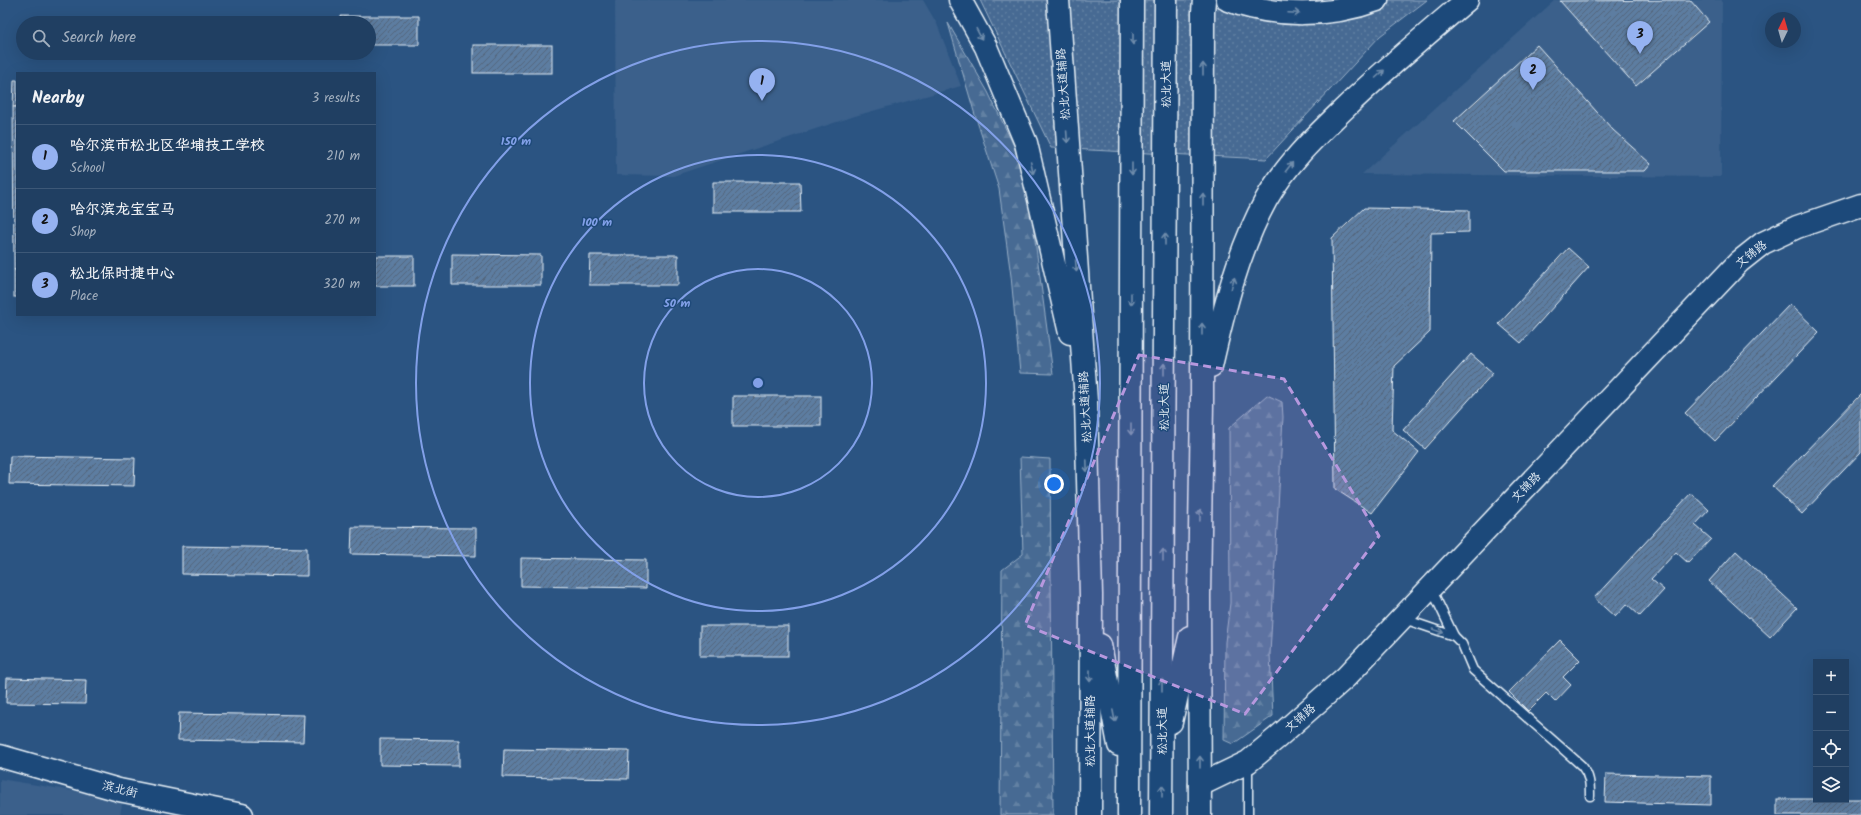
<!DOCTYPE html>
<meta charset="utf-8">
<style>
body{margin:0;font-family:Kalam,"LXGW WenKai TC",sans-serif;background:#2d4a6b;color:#f1f3f6}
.controls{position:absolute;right:12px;bottom:12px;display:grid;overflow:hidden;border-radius:0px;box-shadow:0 4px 16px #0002}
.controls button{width:36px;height:36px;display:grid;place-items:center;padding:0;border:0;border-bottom:1px solid #3d5877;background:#203f62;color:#f1f3f6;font:20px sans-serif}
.compass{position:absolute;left:1765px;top:12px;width:36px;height:36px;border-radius:50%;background:#203f62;box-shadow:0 4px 16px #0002;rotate:5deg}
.you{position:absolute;left:1054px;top:484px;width:14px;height:14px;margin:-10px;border:3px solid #fff;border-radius:50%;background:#1a73e8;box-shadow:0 0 0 6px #1a73e833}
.badge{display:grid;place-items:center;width:26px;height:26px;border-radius:50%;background:#95b2f1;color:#111;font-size:13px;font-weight:700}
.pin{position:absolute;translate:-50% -33px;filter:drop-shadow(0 1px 2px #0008)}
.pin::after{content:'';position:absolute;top:21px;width:14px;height:12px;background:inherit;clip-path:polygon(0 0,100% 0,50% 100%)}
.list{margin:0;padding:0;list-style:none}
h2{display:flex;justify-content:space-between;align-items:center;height:52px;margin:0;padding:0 16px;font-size:17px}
h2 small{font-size:13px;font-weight:400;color:#a2afbe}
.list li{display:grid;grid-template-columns:26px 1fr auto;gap:12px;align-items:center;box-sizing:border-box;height:64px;padding:0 16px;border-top:1px solid #3d5877}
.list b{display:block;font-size:15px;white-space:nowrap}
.list p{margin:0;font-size:13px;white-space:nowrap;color:#a2afbe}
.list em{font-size:13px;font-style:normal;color:#a2afbe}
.icon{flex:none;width:22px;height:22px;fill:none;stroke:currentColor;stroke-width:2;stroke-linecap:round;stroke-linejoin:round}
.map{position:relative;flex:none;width:1861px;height:815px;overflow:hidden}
.search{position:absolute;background:#203f62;box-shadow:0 4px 16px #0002;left:16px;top:16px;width:360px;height:44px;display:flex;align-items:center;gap:10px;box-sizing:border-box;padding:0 14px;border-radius:22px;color:#a2afbe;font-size:15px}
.panel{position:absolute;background:#203f62;box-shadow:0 4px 16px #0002;left:16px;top:72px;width:360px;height:244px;border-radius:0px}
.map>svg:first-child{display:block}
.built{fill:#3a608b}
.forest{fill:url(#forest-firs);stroke:#98aec6}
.park{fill:url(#park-dots);stroke:#98aec6}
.building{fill:url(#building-hatch);stroke:#e8f1f8}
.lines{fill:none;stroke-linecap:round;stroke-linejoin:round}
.lane-casing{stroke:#e8f1f8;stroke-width:11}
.secondary-casing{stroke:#e8f1f8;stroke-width:25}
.highway-casing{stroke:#e8f1f8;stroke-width:25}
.lane{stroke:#1f4a7a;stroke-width:8}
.secondary{stroke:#1f4a7a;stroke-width:22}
.highway{stroke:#1f4a7a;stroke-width:22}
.oneway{stroke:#6f8dac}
.marked{fill:#b798de;fill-opacity:0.2;stroke:#b798de;stroke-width:3;stroke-dasharray:8 5;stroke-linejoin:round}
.ring{fill:none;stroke:#82a0e8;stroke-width:2}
.labels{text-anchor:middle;stroke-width:3;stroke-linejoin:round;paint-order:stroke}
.street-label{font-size:12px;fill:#e8f1f8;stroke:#1f4a7a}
.centre{fill:#82a0e8;stroke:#1f4a7a;stroke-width:2}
.ring-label{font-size:12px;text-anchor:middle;font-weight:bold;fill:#82a0e8;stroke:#1f4a7a;stroke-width:3;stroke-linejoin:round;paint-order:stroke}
</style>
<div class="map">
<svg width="1861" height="815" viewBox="0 0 1861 815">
<defs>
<pattern id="forest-firs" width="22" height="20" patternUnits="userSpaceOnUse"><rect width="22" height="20" fill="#476b93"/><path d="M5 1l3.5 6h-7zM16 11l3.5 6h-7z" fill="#6281a3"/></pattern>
<pattern id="park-dots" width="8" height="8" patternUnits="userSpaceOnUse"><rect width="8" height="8" fill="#476b93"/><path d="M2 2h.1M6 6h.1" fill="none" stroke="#6281a3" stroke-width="1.8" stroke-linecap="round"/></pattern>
<pattern id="building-hatch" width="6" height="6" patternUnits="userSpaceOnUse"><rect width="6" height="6" fill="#5d7da1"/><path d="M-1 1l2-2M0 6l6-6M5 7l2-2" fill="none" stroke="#53657a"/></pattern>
</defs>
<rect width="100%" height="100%" fill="#2b5482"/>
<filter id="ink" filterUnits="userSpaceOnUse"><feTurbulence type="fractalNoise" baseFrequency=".025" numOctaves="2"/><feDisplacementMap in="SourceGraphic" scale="8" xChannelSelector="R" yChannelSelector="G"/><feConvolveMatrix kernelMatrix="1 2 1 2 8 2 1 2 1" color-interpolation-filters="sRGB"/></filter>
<g filter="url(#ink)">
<g class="built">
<polygon points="615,0 923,0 937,24 961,86 855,116 673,176 616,175"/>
<polygon points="1555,0 1722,0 1721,177 1362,174"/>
<polygon points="0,779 123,799 120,815 0,815"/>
</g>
<g class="forest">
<polygon points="948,23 988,92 1014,146 1030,203 1053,374 1020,373 1011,276 999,189 975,115"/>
<polygon points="1267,395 1282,402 1283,417 1270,654 1273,716 1233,744 1224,740 1225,642 1230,603 1229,428"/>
<polygon points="1020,457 1050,459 1053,815 1000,815 1002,570 1023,554"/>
</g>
<polygon class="park" points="980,0 1427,0 1380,36 1266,159 1051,148"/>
<g class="building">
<polygon points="1690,0 1709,22 1636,86 1560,1"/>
<polygon points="340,16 419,16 419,45 369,45 369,23 340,23"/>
<rect x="473" y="45" width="79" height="28"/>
<polygon points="1537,45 1613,130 1651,164 1645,171 1504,171 1454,121"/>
<polygon points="14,80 17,80 17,107 13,107"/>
<polygon points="13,107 17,107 17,270 14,270"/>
<polygon points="713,182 800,182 801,212 713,212"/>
<polygon points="1364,208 1469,210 1469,232 1431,233 1430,332 1394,366 1392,430 1419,452 1372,513 1335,489 1332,238"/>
<polygon points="1568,248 1589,267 1521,343 1499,324"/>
<polygon points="452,254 541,255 541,285 452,285"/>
<polygon points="590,255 678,255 678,285 589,285"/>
<rect x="375" y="256" width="39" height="30"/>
<rect x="14" y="270" width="3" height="27"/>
<polygon points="1790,304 1819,332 1715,441 1685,413"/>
<polygon points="1471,354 1493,373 1425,449 1403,430"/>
<polygon points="1861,394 1861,452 1802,514 1772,486"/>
<rect x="733" y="396" width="88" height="30"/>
<polygon points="10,456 135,458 134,486 9,484"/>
<polygon points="1691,493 1709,510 1695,525 1711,539 1688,563 1676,552 1651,579 1664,590 1640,616 1627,604 1615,617 1594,598"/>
<polygon points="352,527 476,528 476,556 351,554"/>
<polygon points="182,546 307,548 307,576 182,574"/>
<polygon points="1736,551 1797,608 1770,637 1709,581"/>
<polygon points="521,558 646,560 646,588 521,586"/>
<rect x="700" y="626" width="88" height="30"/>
<polygon points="1560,640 1580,660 1563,677 1571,685 1555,702 1546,693 1528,711 1509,692"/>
<polygon points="7,678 86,680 85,704 6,703"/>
<polygon points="179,713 304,715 303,742 178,740"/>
<polygon points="380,739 459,740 459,766 380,765"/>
<polygon points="504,749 629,751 628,779 503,777"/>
<polygon points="1606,774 1711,776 1711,805 1605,802"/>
<rect x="1777" y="799" width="84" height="16"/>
</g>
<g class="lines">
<defs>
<g id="lane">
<polyline points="1404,619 1454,636 1431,588"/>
<path d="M1454 636 1462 644 1473 670 1582 766C1590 776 1590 784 1590 796"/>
<polyline points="1248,764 1248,815"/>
</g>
<g id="secondary">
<polyline points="0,756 119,790 242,815"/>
<polyline points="1200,785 1248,762 1278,737 1346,677 1739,262 1763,243 1797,227 1861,205"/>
</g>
<g id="highway">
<polyline points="960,0 986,47 1026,143 1070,333"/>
<polyline points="1058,0 1086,401 1091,595 1090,815"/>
<path d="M1228 0C1275 18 1331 17 1377 0"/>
<path d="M1211 366C1224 309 1238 251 1266 200 1286 164 1316 136 1345 108 1384 70 1426 35 1467 0"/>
<polyline points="1100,645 1119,745"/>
<polyline points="1171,722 1190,637"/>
<polyline points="1129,815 1132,0"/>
<polyline points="1161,815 1166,0"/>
<polyline points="1200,815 1199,596 1202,402 1203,12 1204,0"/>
</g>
</defs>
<use href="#lane" class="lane-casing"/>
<use href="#secondary" class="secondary-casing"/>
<use href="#highway" class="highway-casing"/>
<use href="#lane" class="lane"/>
<use href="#secondary" class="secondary"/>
<use href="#highway" class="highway"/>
</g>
<defs><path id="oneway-shaft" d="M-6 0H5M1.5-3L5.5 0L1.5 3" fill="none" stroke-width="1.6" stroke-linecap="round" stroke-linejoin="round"/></defs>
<g class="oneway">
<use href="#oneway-shaft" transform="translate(1294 13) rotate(3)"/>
<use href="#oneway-shaft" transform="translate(979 34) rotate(62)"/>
<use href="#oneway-shaft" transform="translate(1133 39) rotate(90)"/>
<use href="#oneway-shaft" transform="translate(1203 69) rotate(-90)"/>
<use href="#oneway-shaft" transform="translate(1380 74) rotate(-42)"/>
<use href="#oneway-shaft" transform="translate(1067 137) rotate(86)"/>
<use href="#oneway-shaft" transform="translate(1289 167) rotate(-52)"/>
<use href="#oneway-shaft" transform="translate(1032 168) rotate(77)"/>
<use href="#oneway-shaft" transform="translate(1132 169) rotate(90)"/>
<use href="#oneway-shaft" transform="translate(1203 199) rotate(-90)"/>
<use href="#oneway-shaft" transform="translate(1165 239) rotate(-90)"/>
<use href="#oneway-shaft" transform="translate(1076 266) rotate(86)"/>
<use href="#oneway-shaft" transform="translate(1233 283) rotate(-74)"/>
<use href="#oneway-shaft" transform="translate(1131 299) rotate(90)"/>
<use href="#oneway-shaft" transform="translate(1202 329) rotate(-90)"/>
<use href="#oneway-shaft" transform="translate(1164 369) rotate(-90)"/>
<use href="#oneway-shaft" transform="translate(1131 429) rotate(90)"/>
<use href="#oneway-shaft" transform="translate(1087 466) rotate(88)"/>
<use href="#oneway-shaft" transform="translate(1200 515) rotate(-89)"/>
<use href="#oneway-shaft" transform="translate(1163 555) rotate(-90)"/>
<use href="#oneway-shaft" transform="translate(1438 631) rotate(19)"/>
<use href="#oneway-shaft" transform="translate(1090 676) rotate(90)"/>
<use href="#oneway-shaft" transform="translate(1162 685) rotate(-90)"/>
<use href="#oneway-shaft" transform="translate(1114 716) rotate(79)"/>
<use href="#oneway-shaft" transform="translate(1200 762) rotate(-90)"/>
<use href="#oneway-shaft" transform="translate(1162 791) rotate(-90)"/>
</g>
</g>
<path class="marked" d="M1139 355 1284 379 1379 536 1245 714 1025 625Z"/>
<g class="ring">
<circle cx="758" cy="383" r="114"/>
<circle cx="758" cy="383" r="228"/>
<circle cx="758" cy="383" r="342"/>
</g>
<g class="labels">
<g class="street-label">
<text transform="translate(1063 84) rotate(-94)" y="4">松北大道辅路</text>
<text transform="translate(1166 84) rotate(-90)" y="4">松北大道</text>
<text transform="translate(1751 254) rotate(-38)" y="4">文锦路</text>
<text transform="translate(1085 407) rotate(-93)" y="4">松北大道辅路</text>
<text transform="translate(1164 407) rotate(-90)" y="4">松北大道</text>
<text transform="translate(1526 487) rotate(-46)" y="4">文锦路</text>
<text transform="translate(1300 718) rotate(-42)" y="4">文锦路</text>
<text transform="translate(1090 731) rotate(-90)" y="4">松北大道辅路</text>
<text transform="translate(1162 731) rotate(-90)" y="4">松北大道</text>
<text transform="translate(120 789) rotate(14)" y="4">滨北街</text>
</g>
</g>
<circle cx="758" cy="383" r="6" class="centre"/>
<g class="ring-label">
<text x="516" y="145">150 m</text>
<text x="597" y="226">100 m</text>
<text x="677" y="307">50 m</text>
</g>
</svg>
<div class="controls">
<button>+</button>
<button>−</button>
<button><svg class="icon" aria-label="locate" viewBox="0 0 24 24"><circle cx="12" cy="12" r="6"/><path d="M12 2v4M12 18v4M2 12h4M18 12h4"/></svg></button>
<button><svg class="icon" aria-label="layers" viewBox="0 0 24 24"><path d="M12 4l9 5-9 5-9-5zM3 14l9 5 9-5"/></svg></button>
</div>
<svg class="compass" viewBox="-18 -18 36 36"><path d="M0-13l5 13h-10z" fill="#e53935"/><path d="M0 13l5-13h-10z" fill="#a2afbe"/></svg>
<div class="you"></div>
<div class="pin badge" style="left:762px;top:101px">1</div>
<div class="pin badge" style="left:1533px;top:90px">2</div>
<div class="pin badge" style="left:1640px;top:54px">3</div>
<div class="search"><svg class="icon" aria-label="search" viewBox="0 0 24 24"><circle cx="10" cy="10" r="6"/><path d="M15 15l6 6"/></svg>Search here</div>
<section class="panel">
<h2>Nearby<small>3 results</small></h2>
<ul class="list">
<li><span class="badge">1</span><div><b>哈尔滨市松北区华埔技工学校</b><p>School</p></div><em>210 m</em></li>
<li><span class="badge">2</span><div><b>哈尔滨龙宝宝马</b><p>Shop</p></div><em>270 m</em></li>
<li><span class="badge">3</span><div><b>松北保时捷中心</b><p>Place</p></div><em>320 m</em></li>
</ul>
</section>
</div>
